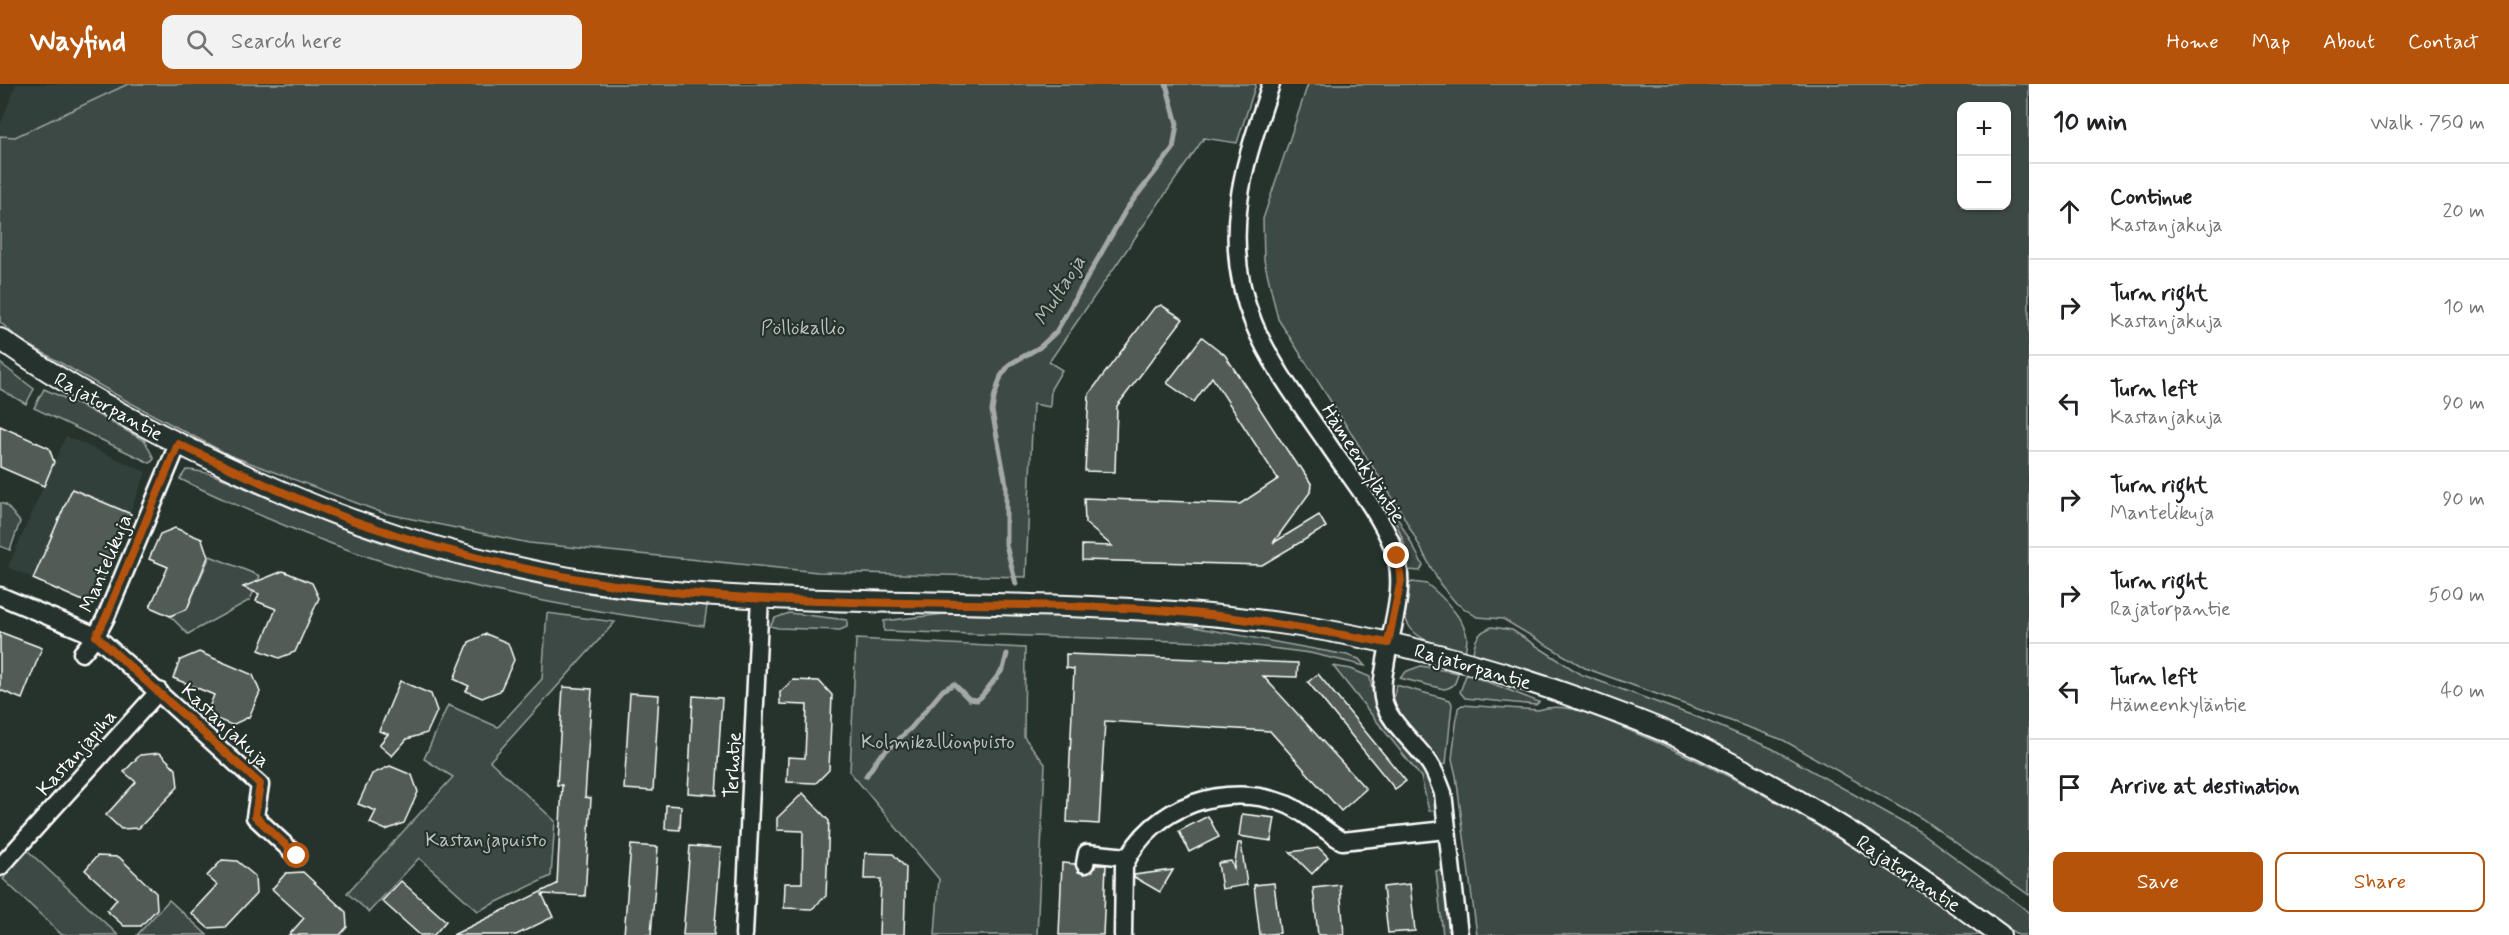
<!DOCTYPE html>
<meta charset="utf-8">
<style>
body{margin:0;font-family:Mynerve,sans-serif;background:#f2f2f2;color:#202124}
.controls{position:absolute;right:18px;top:18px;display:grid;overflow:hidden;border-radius:12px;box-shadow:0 2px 4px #0004}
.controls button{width:54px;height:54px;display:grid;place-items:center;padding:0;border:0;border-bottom:2px solid #e0e0e0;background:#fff;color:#202124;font:30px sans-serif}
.stop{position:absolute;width:18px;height:18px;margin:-14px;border:4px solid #b45309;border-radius:50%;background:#fff}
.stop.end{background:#b45309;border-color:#fff;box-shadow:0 2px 6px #0008}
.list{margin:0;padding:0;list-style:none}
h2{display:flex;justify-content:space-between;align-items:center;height:78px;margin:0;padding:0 24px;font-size:26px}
h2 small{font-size:20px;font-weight:400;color:#757577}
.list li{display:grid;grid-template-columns:39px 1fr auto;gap:18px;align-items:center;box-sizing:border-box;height:96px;padding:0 24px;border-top:2px solid #e0e0e0}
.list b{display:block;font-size:22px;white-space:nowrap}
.list p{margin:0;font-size:20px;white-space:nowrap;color:#757577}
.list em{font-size:20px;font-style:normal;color:#757577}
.actions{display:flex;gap:12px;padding:18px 24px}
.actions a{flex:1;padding:14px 0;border:2px solid #b45309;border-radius:12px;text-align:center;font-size:21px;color:#b45309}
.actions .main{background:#b45309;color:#fff}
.icon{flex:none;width:33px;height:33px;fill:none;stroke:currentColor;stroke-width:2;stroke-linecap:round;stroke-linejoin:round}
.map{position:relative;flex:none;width:2029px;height:851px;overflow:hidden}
header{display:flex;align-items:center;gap:36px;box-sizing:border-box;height:84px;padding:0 30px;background:#b45309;color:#fff}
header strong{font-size:28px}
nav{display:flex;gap:33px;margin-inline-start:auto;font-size:21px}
.search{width:420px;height:54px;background:#f2f2f2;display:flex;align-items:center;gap:15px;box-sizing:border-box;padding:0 21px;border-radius:12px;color:#757577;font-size:22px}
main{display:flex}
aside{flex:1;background:#fff}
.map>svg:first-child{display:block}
.built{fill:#333f3a}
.green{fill:#3e4944;stroke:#9ea4a2;stroke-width:1.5;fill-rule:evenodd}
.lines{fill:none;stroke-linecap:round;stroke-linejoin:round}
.stream{stroke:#a4a9a7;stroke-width:5}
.building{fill:#515c57;stroke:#fff;stroke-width:1.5}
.minor-casing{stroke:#fff;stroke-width:21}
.major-casing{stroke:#fff;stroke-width:24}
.minor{stroke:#26332d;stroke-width:16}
.major{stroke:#26332d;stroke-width:20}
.route{stroke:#b45309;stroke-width:8}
.labels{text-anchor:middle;stroke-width:4.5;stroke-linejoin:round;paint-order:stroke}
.park-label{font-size:20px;fill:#bbbfbe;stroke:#26332d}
.street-label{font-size:20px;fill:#fff;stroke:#26332d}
.water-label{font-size:21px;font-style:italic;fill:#b3b8b6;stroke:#26332d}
</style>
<header>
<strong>Wayfind</strong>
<div class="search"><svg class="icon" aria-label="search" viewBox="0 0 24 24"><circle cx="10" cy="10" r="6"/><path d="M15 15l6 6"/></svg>Search here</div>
<nav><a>Home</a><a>Map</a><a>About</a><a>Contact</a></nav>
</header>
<main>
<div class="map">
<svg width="2029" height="851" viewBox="0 0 2029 851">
<rect width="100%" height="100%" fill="#26332d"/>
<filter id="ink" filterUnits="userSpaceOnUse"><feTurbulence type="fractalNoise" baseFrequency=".0167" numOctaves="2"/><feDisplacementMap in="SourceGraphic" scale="12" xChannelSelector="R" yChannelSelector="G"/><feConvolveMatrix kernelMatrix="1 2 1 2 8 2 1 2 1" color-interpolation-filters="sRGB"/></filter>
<g filter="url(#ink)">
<g class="built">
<polygon points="16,0 128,0 15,53 0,52 0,42"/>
<polygon points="66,352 146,388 93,521 8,483"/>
</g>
<g class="green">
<polygon points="128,0 1256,0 1237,59 1204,54 1049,278 1062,286 1051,305 1050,323 1033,320 1026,493 818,488 529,459 383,429 229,371 127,317 19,255 0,238 0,52 15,53"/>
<path d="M1308 0H2029V811L1921 734 1783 656 1585 584 1503 535 1477 533 1456 519 1440 500 1399 424 1278 235 1264 176 1263 135ZM2006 22V122H1962V22Z"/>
<polygon points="0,279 34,305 26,320 0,305"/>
<polygon points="44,305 82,322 145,357 154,375 150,379 34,324"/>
<path d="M186 386C215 387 236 401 263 412 303 429 344 446 386 460 490 494 599 508 707 522L704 542C599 529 494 511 391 480 319 458 249 428 180 395Z"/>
<polygon points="0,419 6,421 20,438 10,466 0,462"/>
<polygon points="1394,427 1423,481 1420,487 1408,486 1404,459 1392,428"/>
<polygon points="210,472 260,492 250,516 188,550 170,532 187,525"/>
<path d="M1412 498 1427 500C1441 511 1464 534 1467 553 1467 557 1466 563 1465 568 1443 562 1408 557 1405 530 1404 521 1407 510 1408 501Z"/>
<polygon points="547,529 615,538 490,677 555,737 551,792 478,827 419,774 369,828 347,809 453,693 424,675 448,621 498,643 542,595"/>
<polygon points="789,529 847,536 847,543 840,546 778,544 770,542 775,534"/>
<polygon points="944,530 1125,534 1161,537 1347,571 1359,575 1365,582 1310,569 1232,559 884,547 884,537"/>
<path d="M1492 543 1512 546 1580 590 1702 635 1771 664 1916 745 2029 828V851H2018L1937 792 1835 727 1728 666 1623 620 1473 569C1475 555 1478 548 1492 543Z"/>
<polygon points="856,555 1025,564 1024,653 1045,680 1037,851 935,851 939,795 850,688"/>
<path d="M1333 582 1351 585 1370 593C1375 644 1406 652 1428 691 1434 702 1435 714 1436 726L1429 727 1421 693Z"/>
<path d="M1421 582 1458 589C1456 598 1455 603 1444 605L1400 594 1407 587Z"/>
<polygon points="1466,591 1472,592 1539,618 1536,621 1465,614 1460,608"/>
<polygon points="1396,601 1450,616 1452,620 1446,680 1442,681 1396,625 1394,614"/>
<path d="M1462 621 1538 626C1569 616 1604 636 1633 648 1759 700 1873 773 1984 851H1477L1456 692 1452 675 1458 624Z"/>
<polygon points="27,766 118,851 62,851 3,795"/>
<polygon points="1443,786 1451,851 1443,851 1436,787"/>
<polygon points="169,816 207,851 137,851"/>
</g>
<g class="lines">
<g class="stream">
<polyline points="1016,500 1006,461 1006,400 992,327 994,314 1001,292 1010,280 1040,263 1056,248 1127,124 1173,65 1177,40 1166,0"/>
<polyline points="866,692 879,673 911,644 943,606 954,600 969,615 977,616 981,613 1003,585 1007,570"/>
</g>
</g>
<g class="building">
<polygon points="1161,221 1183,235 1117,322 1115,388 1085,387 1089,310 1154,224"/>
<polygon points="1202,253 1225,271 1298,383 1300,382 1312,401 1311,407 1273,459 1319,431 1326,443 1262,481 1082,476 1082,461 1112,462 1085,439 1084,414 1240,420 1278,395 1212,293 1194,318 1167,299"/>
<polygon points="0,342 49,364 54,378 44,402 0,383"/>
<polygon points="72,405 131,430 92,521 33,495"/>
<polygon points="175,444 202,455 208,473 187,525 170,532 150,523 168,483 149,475 160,450"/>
<polygon points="283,487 312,499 319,514 295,568 279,574 259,566 276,525 256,517 259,510 243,503"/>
<polygon points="0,548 42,564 22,615 0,606"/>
<polygon points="486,550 508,559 514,576 500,607 482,614 466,607 469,602 454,595 469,558"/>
<polygon points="199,568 253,591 260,608 249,633 232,641 206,631 214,611 173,594 180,576"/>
<polygon points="1066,570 1298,579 1297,593 1263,592 1366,705 1341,727 1270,647 1105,637 1099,740 1067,738 1074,585 1066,584"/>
<polygon points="1318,590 1406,697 1395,705 1308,598"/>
<polygon points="793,596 819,597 832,611 829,686 816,699 787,698 788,673 805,674 807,621 780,620 780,608"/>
<polygon points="400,597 431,610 437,627 427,649 407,655 392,672 379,661 388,650 379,647"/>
<polygon points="563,603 592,605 585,713 591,714 585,812 542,810 553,833 516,851 453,851 557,800 562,701 557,701"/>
<polygon points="630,609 659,611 653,707 624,705"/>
<polygon points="693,612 722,614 716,711 688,709"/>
<polygon points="160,669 176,685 178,703 139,744 121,745 106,731 136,698 124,688 140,671"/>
<polygon points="390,682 412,691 418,708 404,739 386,746 370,739 376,727 358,720 372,690"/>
<polygon points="803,709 829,737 826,812 812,825 784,824 785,799 802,799 803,747 777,746 777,734"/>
<polygon points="666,721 681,722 680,746 665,745"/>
<polygon points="1242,730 1275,734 1271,757 1239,752"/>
<polygon points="1208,732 1219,753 1189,768 1179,747"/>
<polygon points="1238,759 1241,759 1247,801 1222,805 1218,779 1231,777 1234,784"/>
<polygon points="631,761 658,763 651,851 624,851"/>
<polygon points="690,762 721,764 714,851 683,851"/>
<polygon points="1319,764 1328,773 1312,790 1290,768"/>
<polygon points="865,769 893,770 906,784 904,851 879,851 881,795 864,795"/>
<polygon points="97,772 119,773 156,809 157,825 141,842 124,842 107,827 117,815 85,786"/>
<polygon points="222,776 237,777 255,792 256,810 225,843 208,844 191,829 217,801 207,792"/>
<polygon points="1062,779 1075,780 1078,788 1084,790 1093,787 1096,781 1106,781 1103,851 1059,851"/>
<polygon points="1173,786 1160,808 1134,793 1134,791"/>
<polygon points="303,788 346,828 347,843 340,851 289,851 304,834 272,805 286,789"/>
<polygon points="401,797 446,837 434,851 420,851 382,817"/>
<polygon points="1274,799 1280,849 1260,851 1254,801"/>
<polygon points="1410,800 1415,847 1388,849 1383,803"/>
<polygon points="1340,801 1344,851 1318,851 1313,804"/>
</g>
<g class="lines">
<defs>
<g id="minor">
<path d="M1271 0C1259 38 1244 77 1239 118 1225 222 1272 279 1328 360 1350 393 1378 426 1393 463 1409 501 1390 545 1385 583 1383 593 1381 604 1383 614 1386 636 1418 662 1430 680 1436 689 1439 699 1443 709L1459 851"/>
<polyline points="0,512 96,552 106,533 178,360"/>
<polyline points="82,569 96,552 260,701 255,733 297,772"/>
<polyline points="1085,780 1087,769 1128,773"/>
<polyline points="0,783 159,607"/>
<polyline points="744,851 760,513"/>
<path d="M1123 851 1124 782C1151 721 1227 696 1288 721 1308 730 1323 746 1342 757L1446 746"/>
</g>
<path id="major" d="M0 255C70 304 146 345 223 381 268 402 314 423 361 439 461 474 569 499 674 508 880 525 1088 511 1293 541 1392 556 1489 582 1583 616 1616 628 1650 640 1682 655 1794 708 1900 777 2000 851"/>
</defs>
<use href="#minor" class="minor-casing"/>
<use href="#major" class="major-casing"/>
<use href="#minor" class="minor"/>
<use href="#major" class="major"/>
</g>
</g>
<g class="lines" filter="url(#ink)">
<path class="route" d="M297 772 255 732 260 700 96 552 106 533 178 360C238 388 298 417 360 439 440 467 525 487 608 500 778 525 952 516 1123 524 1212 528 1301 543 1388 559L1401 496 1397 472"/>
</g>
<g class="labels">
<g class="park-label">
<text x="803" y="250">Pöllökallio</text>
<text x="938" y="664">Kolmikallionpuisto</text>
<text x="486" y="762">Kastanjapuisto</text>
</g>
<g class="street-label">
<text transform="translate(109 322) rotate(29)" y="7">Rajatorpantie</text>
<text transform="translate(1364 379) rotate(57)" y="7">Hämeenkyläntie</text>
<text transform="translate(105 479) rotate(-67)" y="7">Mantelikuja</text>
<text transform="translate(1473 582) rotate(16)" y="7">Rajatorpantie</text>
<text transform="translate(226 641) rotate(43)" y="7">Kastanjakuja</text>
<text transform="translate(76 668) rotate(-48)" y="7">Kastanjapiha</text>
<text transform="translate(732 681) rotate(-87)" y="7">Terhotie</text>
<text transform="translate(1909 789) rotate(34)" y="7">Rajatorpantie</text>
</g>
<g class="water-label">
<text transform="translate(1059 206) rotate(-58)" y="7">Multaoja</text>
</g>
</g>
</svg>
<div class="controls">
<button>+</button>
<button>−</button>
</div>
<div class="stop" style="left:297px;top:772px"></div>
<div class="stop end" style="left:1397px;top:472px"></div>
</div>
<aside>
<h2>10 min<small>Walk · 750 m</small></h2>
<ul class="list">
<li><svg class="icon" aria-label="ahead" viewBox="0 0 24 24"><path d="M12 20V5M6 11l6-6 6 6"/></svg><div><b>Continue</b><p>Kastanjakuja</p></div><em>20 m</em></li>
<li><svg class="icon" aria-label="right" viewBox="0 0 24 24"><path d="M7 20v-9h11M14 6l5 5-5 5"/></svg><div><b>Turn right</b><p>Kastanjakuja</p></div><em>10 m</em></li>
<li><svg class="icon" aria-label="left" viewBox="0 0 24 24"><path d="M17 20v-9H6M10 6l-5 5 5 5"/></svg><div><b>Turn left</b><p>Kastanjakuja</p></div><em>90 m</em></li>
<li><svg class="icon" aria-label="right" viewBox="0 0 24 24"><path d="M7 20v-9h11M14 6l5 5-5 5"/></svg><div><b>Turn right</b><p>Mantelikuja</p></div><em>90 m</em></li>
<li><svg class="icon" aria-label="right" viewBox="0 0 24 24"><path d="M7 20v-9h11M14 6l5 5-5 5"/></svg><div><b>Turn right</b><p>Rajatorpantie</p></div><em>500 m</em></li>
<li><svg class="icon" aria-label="left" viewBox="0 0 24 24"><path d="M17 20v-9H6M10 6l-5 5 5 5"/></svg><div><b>Turn left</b><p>Hämeenkyläntie</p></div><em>40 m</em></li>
<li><svg class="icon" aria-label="arrive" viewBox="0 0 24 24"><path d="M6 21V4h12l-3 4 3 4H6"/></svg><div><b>Arrive at destination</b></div></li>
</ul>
<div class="actions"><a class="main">Save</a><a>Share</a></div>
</aside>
</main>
